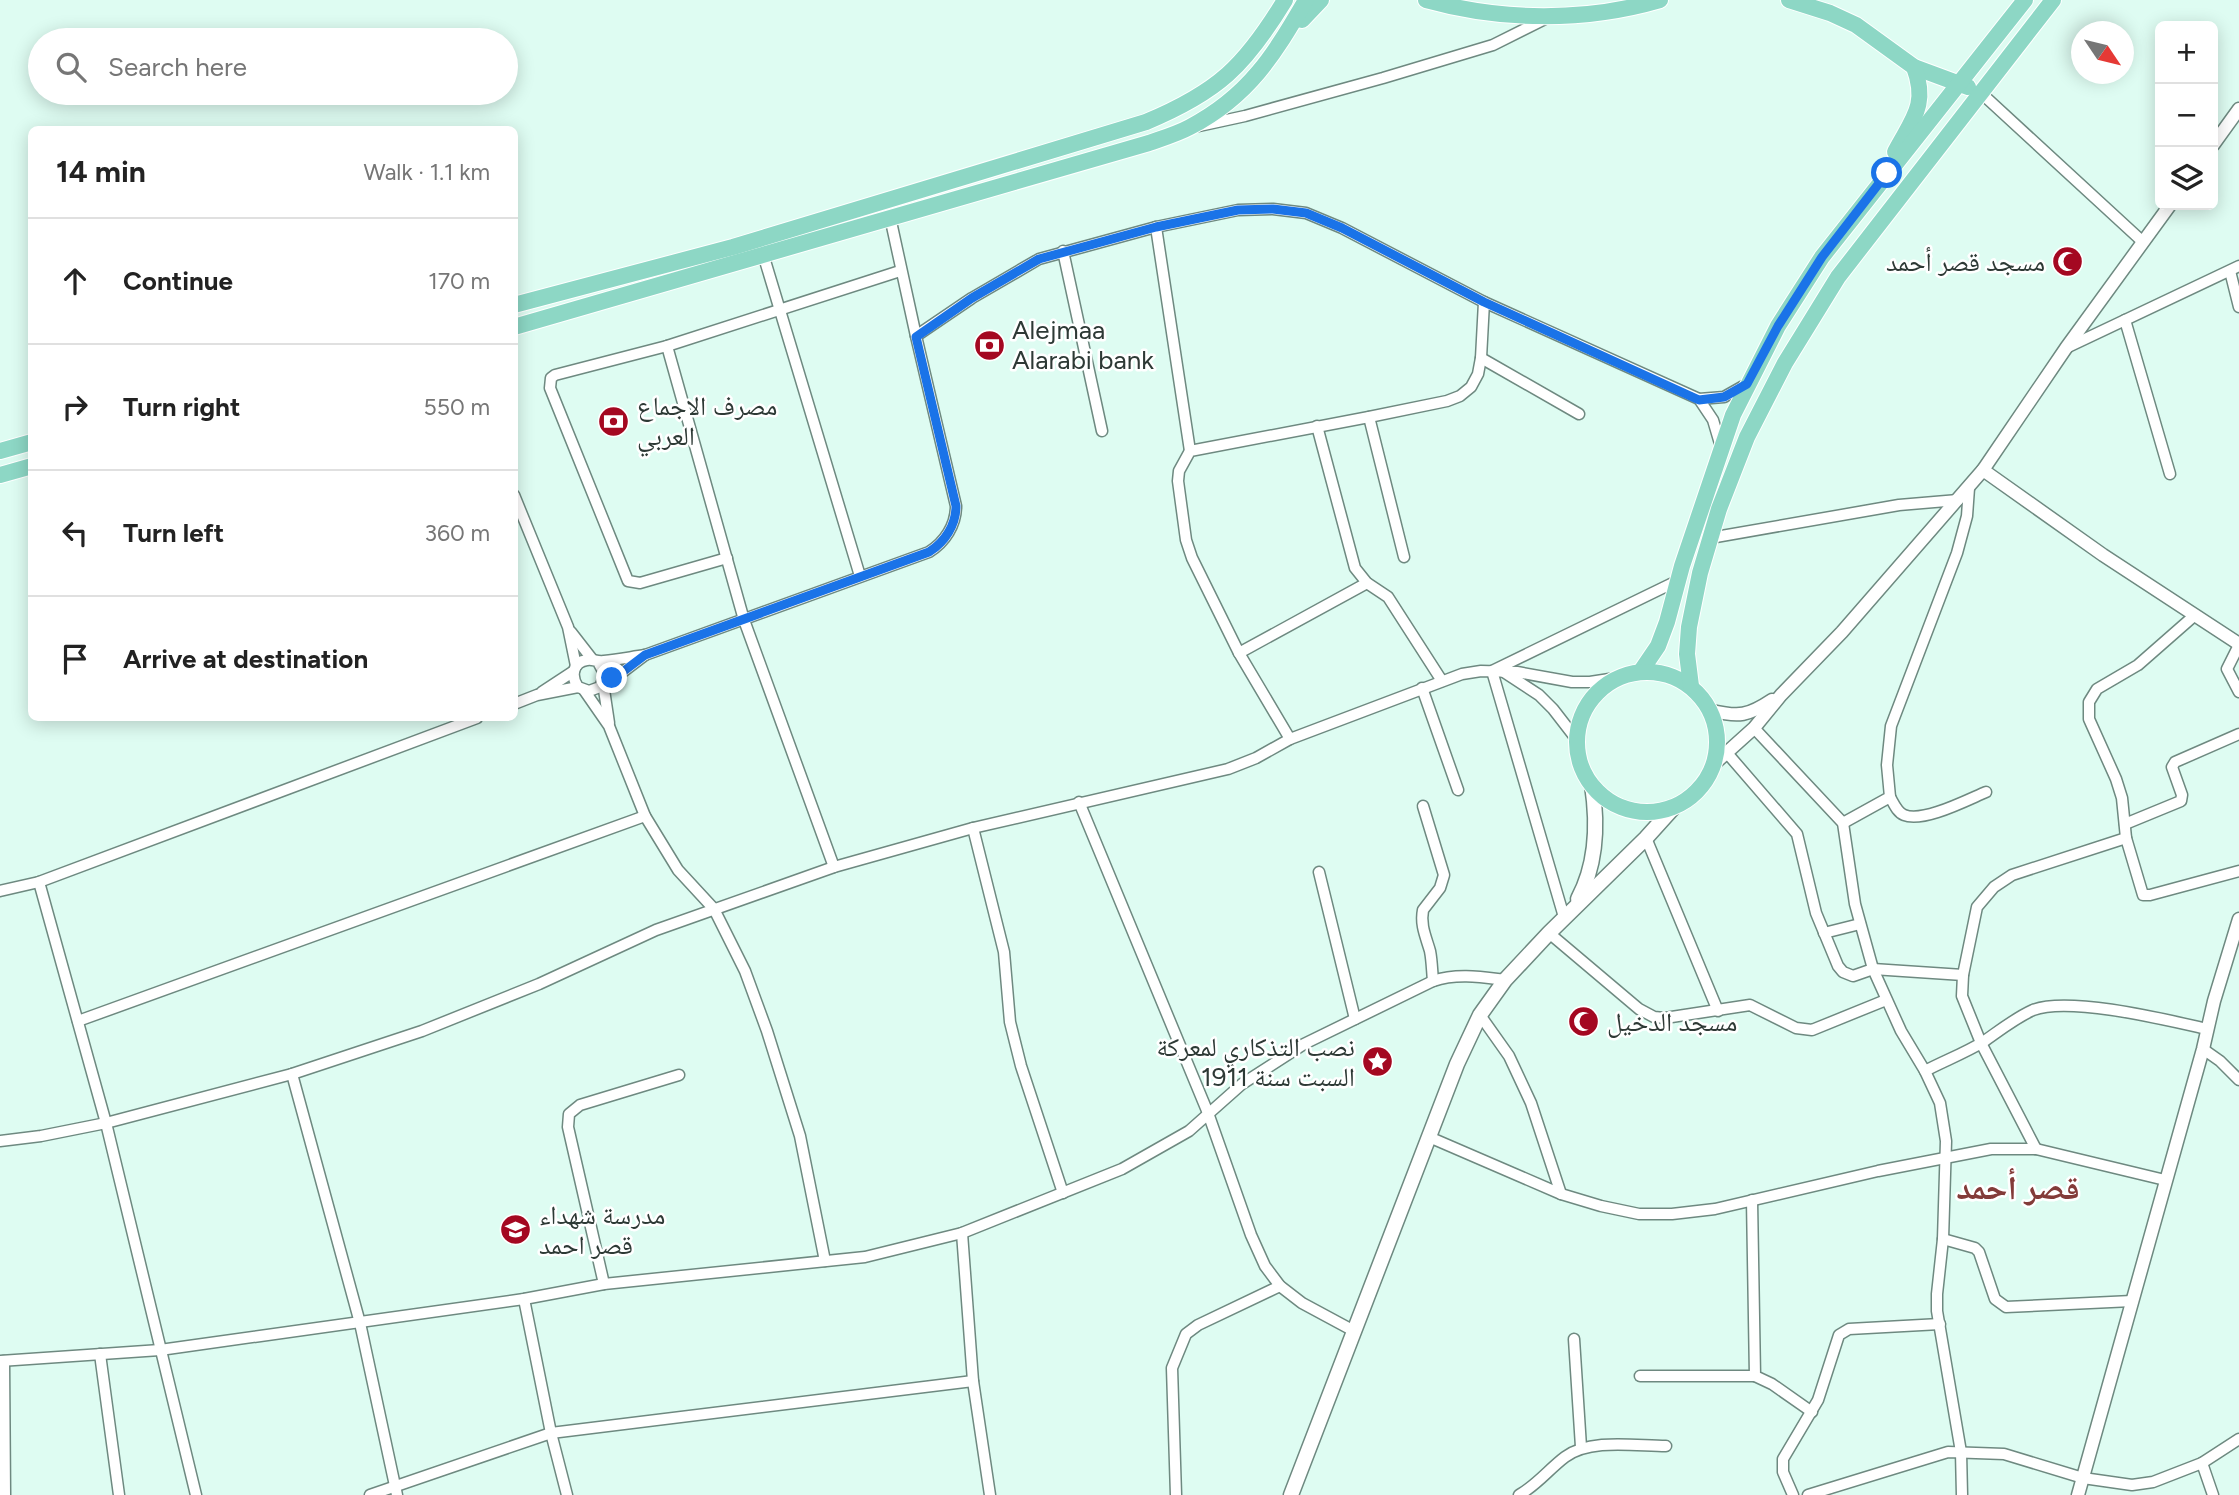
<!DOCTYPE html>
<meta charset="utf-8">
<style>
body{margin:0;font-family:Figtree,"Noto Naskh Arabic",sans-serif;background:#f6f6f6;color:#222}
.controls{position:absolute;right:21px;top:21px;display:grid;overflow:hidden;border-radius:10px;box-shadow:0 4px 18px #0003}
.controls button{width:63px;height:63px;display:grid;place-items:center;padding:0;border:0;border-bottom:2px solid #e0e0e0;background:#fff;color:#222;font:35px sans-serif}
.compass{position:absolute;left:2071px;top:21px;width:63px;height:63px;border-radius:50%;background:#fff;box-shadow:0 4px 18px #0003;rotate:125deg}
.stop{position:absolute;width:21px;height:21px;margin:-16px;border:5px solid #1a73e8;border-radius:50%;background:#fff}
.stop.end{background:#1a73e8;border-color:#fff;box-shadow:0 2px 7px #0008}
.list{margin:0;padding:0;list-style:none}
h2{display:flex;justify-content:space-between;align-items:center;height:91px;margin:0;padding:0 28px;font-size:30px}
h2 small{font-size:23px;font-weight:400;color:#767676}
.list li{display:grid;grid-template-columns:46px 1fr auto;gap:21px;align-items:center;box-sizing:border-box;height:126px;padding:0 28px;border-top:2px solid #e0e0e0}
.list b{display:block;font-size:26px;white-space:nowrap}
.list em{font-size:23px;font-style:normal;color:#767676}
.icon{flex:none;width:38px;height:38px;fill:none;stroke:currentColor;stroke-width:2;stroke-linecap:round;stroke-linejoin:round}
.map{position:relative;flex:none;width:2239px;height:1495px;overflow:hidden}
.search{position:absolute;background:#fff;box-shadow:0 4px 18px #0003;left:28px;top:28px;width:490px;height:77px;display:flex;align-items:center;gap:18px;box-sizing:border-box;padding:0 24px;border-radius:38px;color:#767676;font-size:26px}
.panel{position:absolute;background:#fff;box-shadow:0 4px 18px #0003;left:28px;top:126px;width:490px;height:595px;border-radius:10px}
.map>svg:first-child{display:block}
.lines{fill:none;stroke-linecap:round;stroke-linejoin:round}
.minor-casing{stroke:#6e8980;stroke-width:13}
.tertiary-casing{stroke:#6e8980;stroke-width:15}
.secondary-casing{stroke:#6e8980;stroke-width:17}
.primary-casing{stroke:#fff;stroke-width:18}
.minor{stroke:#fff;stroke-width:10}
.tertiary{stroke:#fff;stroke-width:12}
.secondary{stroke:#fff;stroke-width:14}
.primary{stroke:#8dd7c5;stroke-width:16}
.route{stroke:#1a73e8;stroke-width:9}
.labels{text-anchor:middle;stroke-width:5;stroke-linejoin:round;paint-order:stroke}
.poi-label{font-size:26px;fill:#2d3935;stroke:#fff;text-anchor:start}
.district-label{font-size:33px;font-weight:bold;fill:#833b39;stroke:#fff}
</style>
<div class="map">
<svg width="2239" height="1495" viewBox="0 0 2239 1495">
<rect width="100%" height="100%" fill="#defcf2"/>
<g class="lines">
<defs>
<g id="minor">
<polyline points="1980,92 2143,242"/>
<polyline points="1199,126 1245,116 1383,78 1493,45 1547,18"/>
<polyline points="890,217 916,336"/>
<polyline points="1156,227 1190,451"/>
<polyline points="1063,251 1102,431"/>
<polyline points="763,254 860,576"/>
<polyline points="2230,271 2239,307"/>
<polyline points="2125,320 2170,474"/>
<polyline points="667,346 744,620 834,867"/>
<polyline points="2066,348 2239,266"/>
<polyline points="1481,358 1579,414"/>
<polyline points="1699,399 1713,420 1721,447"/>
<polyline points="1369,417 1404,557"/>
<polyline points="1317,426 1355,568 1367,583 1388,597 1442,681"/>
<polyline points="514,495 568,627 576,666"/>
<polyline points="1710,538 1899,505 1958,500"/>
<polyline points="727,558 640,583 628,581 550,388 551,378 555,375 667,346 900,271"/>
<polyline points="571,632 592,659"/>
<polyline points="2239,645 2227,669 2239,692"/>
<polyline points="1239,653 1367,583"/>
<path d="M598 662 605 675 600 687 589 691 578 687C571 677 572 662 587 660 593 659 597 662 604 661 617 660 631 657 645 655L929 552C945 542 956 525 956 506L916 336 972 298 1039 259 1156 227 1238 210 1273 209 1306 213 1342 228 1484 302 1699 399 1724 397 1747 384"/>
<polyline points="1504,672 1539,695 1553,709 1577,740"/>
<polyline points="604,680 620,674 645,655"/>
<polyline points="603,683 609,723"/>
<polyline points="1422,688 1458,790"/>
<polyline points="584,690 609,726 645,816 678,870 714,909 745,971 767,1031 800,1136 825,1261"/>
<polyline points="542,692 574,671"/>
<polyline points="514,704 537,695 578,687"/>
<polyline points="1754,728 1843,823 1855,904 1873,969 1901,1031 1925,1071 1940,1103 1946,1141 1943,1239 1937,1294 1937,1311 1961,1452 1962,1495"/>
<polyline points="1290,739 1239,653 1192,558 1186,540 1178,481 1179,471 1190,451 1369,417 1447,401 1460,396 1471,387 1478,374 1481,358 1484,302"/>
<polyline points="1727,753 1797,834 1816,913 1838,966 1843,972 1853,976 1873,969 1963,975"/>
<path d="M1890 797C1894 804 1897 812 1904 815 1923 823 1967 800 1986 792"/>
<polyline points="1079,802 1208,1113 1251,1235 1265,1266 1280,1286 1302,1303 1354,1331"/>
<path d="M1423 806 1444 875 1440 888 1423 910C1420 925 1426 937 1430 951 1432 961 1432 971 1433 981"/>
<polyline points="1843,823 1890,797 1887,765 1891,726 1957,553 1967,516 1969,488"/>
<polyline points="2125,824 2181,801 2182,795 2172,767 2175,762 2239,734"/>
<polyline points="973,828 1004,952 1010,1022 1021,1066 1063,1193"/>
<polyline points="1646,838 1718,1011"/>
<polyline points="2126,838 2143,895 2150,895 2239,871"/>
<polyline points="1319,872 1355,1019"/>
<polyline points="39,882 106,1123 196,1495"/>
<polyline points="0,891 39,882 477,718"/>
<polyline points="1564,917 1492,671 1679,580"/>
<polyline points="1549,933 1639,1009 1654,1017 1665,1018 1750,1005 1796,1028 1812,1030 1886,1000"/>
<polyline points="1824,933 1860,924"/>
<polyline points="1480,1015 1509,1056 1531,1103 1561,1194"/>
<polyline points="78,1021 645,816"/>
<polyline points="2203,1049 2220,1061 2239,1080"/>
<path d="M1925 1071C1944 1061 1965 1053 1983 1042 1999 1031 2015 1018 2033 1010 2069 996 2167 1020 2207 1029"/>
<polyline points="292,1074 360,1323 397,1495"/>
<polyline points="1429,1137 1561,1194 1601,1206 1639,1214 1672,1214 1715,1209 1878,1171 1991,1149 2036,1149 2165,1180"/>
<polyline points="0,1141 41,1136 106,1123 292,1074 422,1031 539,984 656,930 834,867 973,828 1228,769 1256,758 1290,739 1462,674 1481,671 1517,672 1572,682 1590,682 1616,678"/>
<polyline points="2036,1149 1981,1043 1962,996 1963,975 1977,907 1994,887 2012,875 2126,838 2122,798 2116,779 2089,719 2089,702 2097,689 2138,665 2195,615"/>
<polyline points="1752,1200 1755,1376 1772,1384 1812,1412"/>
<polyline points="962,1233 973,1381 990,1495"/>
<polyline points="1943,1239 1975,1248 1979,1252 1995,1299 2006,1307 2132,1301"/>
<polyline points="604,1284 568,1127 569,1114 580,1105 679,1075"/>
<polyline points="524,1299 551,1433 567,1495"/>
<polyline points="1574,1339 1581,1447"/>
<polyline points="100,1354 119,1495"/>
<path d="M0 1361 160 1350 524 1299 604 1284 865 1257 962 1233 1122 1169 1189 1131 1242 1084 1304 1044 1433 981C1457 973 1481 977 1505 980"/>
<polyline points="4,1361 5,1495"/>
<polyline points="1640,1376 1755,1376"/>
<polyline points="2202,1463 2213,1495"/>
<polyline points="370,1495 551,1433 973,1381"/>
<polyline points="1176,1495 1172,1368 1186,1334 1198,1325 1280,1286"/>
<path d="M1519 1495C1537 1485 1549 1469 1565 1457 1590 1438 1636 1446 1666 1446"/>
<polyline points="1793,1495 1783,1472 1783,1459 1818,1400 1839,1335 1849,1329 1940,1324"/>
<polyline points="1808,1495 1948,1452 2004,1454 2083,1478 2132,1485 2153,1482 2202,1463 2239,1439"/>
</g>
<g id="tertiary">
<polyline points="2213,145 2239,109"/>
<polyline points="1983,470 2103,555 2239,644"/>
<path d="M1712 711C1739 717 1748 716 1772 700"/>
<polyline points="1714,764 1754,728 1781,695 1842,632 1983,470 2066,348 2170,205"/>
<polyline points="2078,1495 2203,1049 2214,1001 2239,919"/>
</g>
<g id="secondary">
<path d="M1578 899C1597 864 1598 824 1592 785"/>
<polyline points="1291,1495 1457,1064 1480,1015 1505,980 1549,933 1646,838 1674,807"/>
</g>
<g id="primary">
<path d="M1426 0C1501 21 1585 22 1660 0"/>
<polyline points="1789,0 1830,13 1856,25 1914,67 1968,87"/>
<polyline points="1302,20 1321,0"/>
<path d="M1895 152C1913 118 1928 105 1914 67"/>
<path d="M514 305 733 247 1146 122C1218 92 1245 66 1285 0"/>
<path d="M514 327 1149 143C1163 138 1177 134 1190 127 1249 96 1274 55 1306 0"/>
<polyline points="0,451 32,442"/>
<polyline points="0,475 32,466"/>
<polyline points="1641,671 1658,646 1667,622 1682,566 1733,415 1778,326 1822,257 2025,0"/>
<circle cx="1647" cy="742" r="70"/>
<polyline points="1691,686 1687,654 1689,627 1700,573 1719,509 1747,437 1785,363 1838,277 2053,0"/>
</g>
</defs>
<use href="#minor" class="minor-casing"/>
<use href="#tertiary" class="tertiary-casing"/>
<use href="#secondary" class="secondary-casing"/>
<use href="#primary" class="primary-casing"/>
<use href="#minor" class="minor"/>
<use href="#tertiary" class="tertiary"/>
<use href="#secondary" class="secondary"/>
<use href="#primary" class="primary"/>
</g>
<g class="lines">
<path class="route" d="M612 678 620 674 645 655 929 552C945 542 956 525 956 506L916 337 972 298 1039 259 1156 227 1238 210 1273 209 1306 213 1342 228 1484 302 1699 400 1724 397 1747 384 1778 326 1822 257 1887 173"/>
</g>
<defs>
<symbol id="mosque-disc" viewBox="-11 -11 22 22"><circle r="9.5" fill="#a40821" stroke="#fff"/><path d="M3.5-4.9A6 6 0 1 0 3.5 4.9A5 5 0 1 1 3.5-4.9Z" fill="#fff"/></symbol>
<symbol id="bank-disc" viewBox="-11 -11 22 22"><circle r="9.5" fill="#a40821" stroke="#fff"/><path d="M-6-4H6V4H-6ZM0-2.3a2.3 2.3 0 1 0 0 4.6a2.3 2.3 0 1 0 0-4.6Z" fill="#fff"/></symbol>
<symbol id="sight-disc" viewBox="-11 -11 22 22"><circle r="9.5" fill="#a40821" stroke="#fff"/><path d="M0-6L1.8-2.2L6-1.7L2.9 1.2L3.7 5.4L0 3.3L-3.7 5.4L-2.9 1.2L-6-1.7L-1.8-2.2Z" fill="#fff"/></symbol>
<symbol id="school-disc" viewBox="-11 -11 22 22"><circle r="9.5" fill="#a40821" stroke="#fff"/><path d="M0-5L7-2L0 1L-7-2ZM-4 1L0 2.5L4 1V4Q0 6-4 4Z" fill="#fff"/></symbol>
</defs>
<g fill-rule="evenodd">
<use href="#mosque-disc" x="2050" y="244" width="35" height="35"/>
<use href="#bank-disc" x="972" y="328" width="35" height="35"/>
<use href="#bank-disc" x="596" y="404" width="35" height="35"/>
<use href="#mosque-disc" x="1566" y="1004" width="35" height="35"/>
<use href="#sight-disc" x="1360" y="1044" width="35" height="35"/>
<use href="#school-disc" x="498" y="1212" width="35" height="35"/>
</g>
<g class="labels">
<g class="poi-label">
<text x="2045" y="271" text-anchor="end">مسجد قصر أحمد</text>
<text x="1012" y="339">Alejmaa<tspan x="1012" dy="30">Alarabi bank</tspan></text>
<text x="637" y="415">مصرف الاجماع<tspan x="637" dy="30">العربي</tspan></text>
<text x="1607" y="1031">مسجد الدخيل</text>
<text x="1355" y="1056" text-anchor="end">نصب التذكاري لمعركة<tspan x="1355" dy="30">السبت سنة 1911</tspan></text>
<text x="539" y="1224">مدرسة شهداء<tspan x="539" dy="30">قصر احمد</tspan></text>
</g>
<g class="district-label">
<text x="2018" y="1199">قصر أحمد</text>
</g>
</g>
</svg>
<div class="controls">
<button>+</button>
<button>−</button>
<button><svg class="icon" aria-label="layers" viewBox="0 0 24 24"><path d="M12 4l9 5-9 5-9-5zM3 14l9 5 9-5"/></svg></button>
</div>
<svg class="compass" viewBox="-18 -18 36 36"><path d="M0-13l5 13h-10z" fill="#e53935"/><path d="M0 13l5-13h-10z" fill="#767676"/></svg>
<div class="stop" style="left:1887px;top:173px"></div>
<div class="stop end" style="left:612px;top:678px"></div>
<div class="search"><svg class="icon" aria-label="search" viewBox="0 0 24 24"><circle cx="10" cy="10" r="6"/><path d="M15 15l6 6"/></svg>Search here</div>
<section class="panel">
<h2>14 min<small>Walk · 1.1 km</small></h2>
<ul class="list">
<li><svg class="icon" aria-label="ahead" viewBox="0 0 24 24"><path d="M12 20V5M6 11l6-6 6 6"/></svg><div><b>Continue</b></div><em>170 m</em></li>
<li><svg class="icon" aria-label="right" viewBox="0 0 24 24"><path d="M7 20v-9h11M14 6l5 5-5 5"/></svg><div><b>Turn right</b></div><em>550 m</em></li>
<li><svg class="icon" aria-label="left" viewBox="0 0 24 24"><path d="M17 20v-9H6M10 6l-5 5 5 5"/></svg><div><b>Turn left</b></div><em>360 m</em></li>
<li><svg class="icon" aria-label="arrive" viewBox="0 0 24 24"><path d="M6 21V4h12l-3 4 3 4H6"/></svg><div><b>Arrive at destination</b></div></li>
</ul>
</section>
</div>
